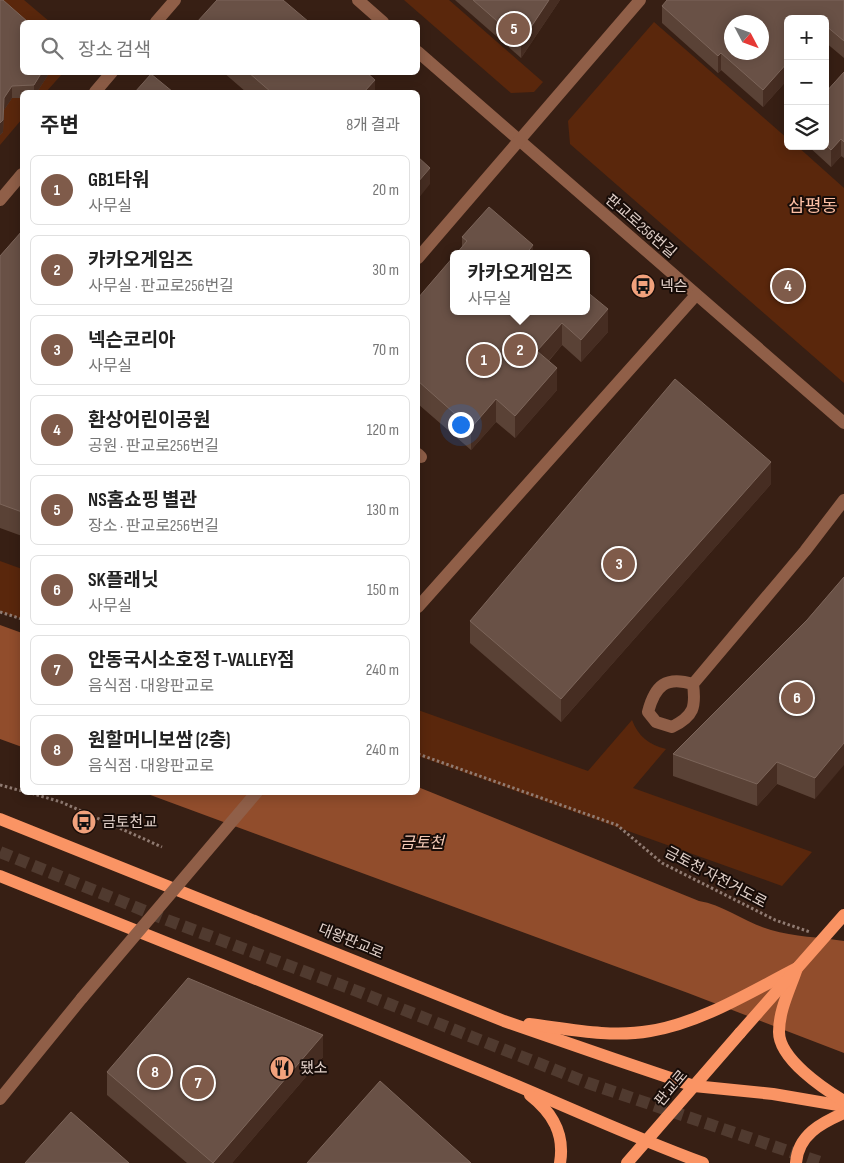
<!DOCTYPE html>
<html lang="ko">
<meta charset="utf-8">
<style>
body{margin:0;font-family:"Sofia Sans Condensed","Noto Sans KR",sans-serif;background:#f6f6f6;color:#222}
.controls{position:absolute;right:15px;top:15px;display:grid;overflow:hidden;border-radius:8px;box-shadow:0 2px 12px #0003}
.controls button{width:45px;height:45px;display:grid;place-items:center;padding:0;border:0;border-bottom:1px solid #e0e0e0;background:#fff;color:#222;font:25px sans-serif}
.compass{position:absolute;left:724px;top:15px;width:45px;height:45px;border-radius:50%;background:#fff;box-shadow:0 2px 12px #0003;rotate:131deg}
.you{position:absolute;left:460px;top:424px;width:18px;height:18px;margin:-12px;border:4px solid #fff;border-radius:50%;background:#1a73e8;box-shadow:0 0 0 8px #1a73e833}
.badge{display:grid;place-items:center;width:32px;height:32px;border-radius:50%;background:#7f5b4a;color:#fff;font-size:16px;font-weight:700}
.pin{position:absolute;translate:-50% -50%;border:2px solid #fff;box-shadow:0 1px 5px #0006}
.popup{position:absolute;left:450px;top:250px;width:140px;height:65px;box-sizing:border-box;display:grid;place-content:center;border-radius:8px;background:#fff;filter:drop-shadow(0 1px 4px #0005);font-size:16px;white-space:nowrap;color:#767676}
.popup b{font-size:19px;color:#222}
.popup::after{content:'';position:absolute;left:50%;top:100%;margin-left:-10px;border:10px solid transparent;border-top-color:#fff}
.list{margin:0;padding:0;list-style:none}
h2{display:flex;justify-content:space-between;align-items:center;height:65px;margin:0;padding:0 20px;font-size:21px}
h2 small{font-size:16px;font-weight:400;color:#767676}
.list li{display:grid;grid-template-columns:32px 1fr auto;gap:15px;align-items:center;box-sizing:border-box;height:70px;margin:0 10px 10px;padding:0 10px;border:1px solid #e0e0e0;border-radius:8px}
.list b{display:block;font-size:19px;white-space:nowrap}
.list p{margin:0;font-size:16px;white-space:nowrap;color:#767676}
.list em{font-size:16px;font-style:normal;color:#767676}
.icon{flex:none;width:28px;height:28px;fill:none;stroke:currentColor;stroke-width:2;stroke-linecap:round;stroke-linejoin:round}
.map{position:relative;flex:none;width:844px;height:1163px;overflow:hidden}
.search{position:absolute;background:#fff;box-shadow:0 2px 12px #0003;left:20px;top:20px;width:400px;height:55px;display:flex;align-items:center;gap:12px;box-sizing:border-box;padding:0 18px;border-radius:8px;color:#767676;font-size:19px}
.panel{position:absolute;background:#fff;box-shadow:0 2px 12px #0003;left:20px;top:90px;width:400px;height:705px;border-radius:8px}
.map>svg:first-child{display:block}
.green{fill:#5a270c}
.water{fill:#914d2c}
.lines{fill:none;stroke-linecap:round;stroke-linejoin:round}
.major-tunnel{stroke:#503a2f;stroke-width:12;stroke-dasharray:12 6;stroke-linecap:butt}
.path{stroke:#907b72;stroke-width:3;stroke-dasharray:2.5 2.5;stroke-linecap:butt}
.minor{stroke:#905f48;stroke-width:12}
.major{stroke:#fa9464;stroke-width:12}
.minor-bridge{stroke:#905f48;stroke-width:12}
.major-bridge{stroke:#fa9464;stroke-width:12}
.wall{fill:#5a4236}
.shaded-wall{fill:#462d22}
.building{fill:#695146;stroke:#7c655a;fill-rule:evenodd}
.labels{text-anchor:middle;stroke-width:4;stroke-linejoin:round;paint-order:stroke}
.street-label{font-size:15px;fill:#e1d0c9;stroke:#170c08}
.poi-label{font-size:15px;fill:#e1d0c9;stroke:#170c08;text-anchor:start}
.water-label{font-size:16px;font-style:italic;fill:#f4cbb8;stroke:#170c08}
.quarter-label{font-size:18px;fill:#fec0a5;stroke:#170c08}
</style>
<div class="map">
<svg width="844" height="1163" viewBox="0 0 844 1163">
<rect width="100%" height="100%" fill="#371f14"/>
<g class="green">
<polygon points="0,0 24,0 50,22 22,22 22,72 63,73 46,92 22,92 22,119 0,145"/>
<polygon points="404,0 449,0 543,82 534,92 511,93"/>
<polygon points="654,22 788,139 788,146 797,146 844,188 844,383 570,144 568,121"/>
<polygon points="0,561 22,569 22,619 0,612"/>
<path d="M418 710 588 771 632 720C638 736 649 745 666 749L633 788 812 852 782 886 418 756Z"/>
</g>
<g class="water">
<polygon points="0,625 22,633 22,747 0,739"/>
<path d="M418 787 699 901C724 905 746 923 771 930 794 937 820 937 844 941V1053L688 993 145 793 418 792Z"/>
</g>
<g class="lines">
<polyline class="major-tunnel" points="0,852 167,920 354,990 588,1083 823,1163"/>
<g class="path">
<polyline points="0,612 22,619"/>
<polyline points="418,754 617,825 662,863 775,920 810,932"/>
<polyline points="0,785 22,791"/>
<polyline points="27,792 61,802 162,847"/>
</g>
<g class="minor">
<polyline points="358,0 383,22"/>
<polyline points="156,22 175,0"/>
<polyline points="418,52 844,423"/>
<polyline points="95,92 112,72"/>
<polyline points="0,200 22,174"/>
<polyline points="418,258 640,0"/>
<polyline points="418,454 421,457"/>
<polyline points="418,607 696,295"/>
<path d="M693 684C666 676 655 685 648 712L656 722 672 727C694 716 696 707 693 684L805 551 844 500"/>
<polyline points="0,1099 82,998"/>
</g>
<g class="major">
<polyline points="0,819 504,1021 614,1059 694,1086 773,1094 844,1106"/>
<path d="M0 876C158 939 317 1003 474 1068 551 1099 626 1135 703 1163"/>
<path d="M797 968C790 989 779 1010 779 1032 779 1059 824 1089 844 1101"/>
<path d="M529 1024C569 1029 610 1038 650 1031 701 1023 752 991 797 968"/>
<path d="M530 1095C553 1113 565 1134 560 1163"/>
<polyline points="627,1163 740,1033"/>
<path d="M796 1163C798 1135 821 1123 844 1113"/>
</g>
<polyline class="minor-bridge" points="82,998 257,792"/>
<polyline class="major-bridge" points="740,1033 844,915"/>
</g>
<g class="wall">
<polygon points="0,0 22,72 50,72 37,92 22,92 22,98 12,98 4,110 3,132 0,135"/>
<polygon points="455,0 560,0 521,58"/>
<polygon points="844,0 844,58 825,42 825,19 788,19 788,79 763,107 721,70 718,73 662,23 662,6"/>
<polygon points="223,72 366,72 375,92 246,92"/>
<polygon points="844,72 844,158 841,156 831,167 808,146 825,146 825,93"/>
<polygon points="22,231 22,536 0,528 0,256"/>
<polygon points="462,237 533,254 462,246"/>
<polygon points="418,298 586,311 608,332 581,362 562,345 549,361 557,390 515,438 496,422 471,450 418,404"/>
<polygon points="771,484 561,722 470,643 470,621"/>
<polygon points="844,577 815,799 777,784 757,806 673,776 673,754 807,620"/>
<polygon points="323,1057 232,1163 187,1163 107,1095 107,1072"/>
</g>
<g class="shaded-wall">
<polygon points="549,0 560,0 521,58 521,42"/>
<polygon points="721,53 721,70 718,73 718,56"/>
<polygon points="788,62 788,79 763,107 763,90"/>
<polygon points="42,72 50,72 37,92 34,92 34,85"/>
<polygon points="375,80 375,92 364,92"/>
<polygon points="12,86 12,98 4,110 3,132 0,135 0,123 4,98"/>
<polygon points="841,139 841,156 831,167 831,150"/>
<polygon points="430,168 430,184 418,199 418,182"/>
<polygon points="533,245 533,254 526,254"/>
<polygon points="608,309 608,332 581,362 581,340"/>
<polygon points="562,323 562,345 537,374 537,351"/>
<polygon points="557,368 557,390 515,438 515,416"/>
<polygon points="496,399 496,422 471,450 471,428"/>
<polygon points="771,462 771,484 561,722 561,699"/>
<polygon points="844,743 844,765 815,799 815,778"/>
<polygon points="777,762 777,784 757,806 757,784"/>
<polygon points="323,1035 323,1057 232,1163 213,1163"/>
</g>
<g class="building">
<polygon points="0,0 3,0 28,22 22,22 22,72 42,72 34,85 12,86 4,98 3,120 0,123"/>
<polygon points="217,0 283,0 309,22 197,22"/>
<polygon points="473,0 549,0 521,42"/>
<path d="M667 0H844V41L825 25V19H788V62L763 90 721 53 718 56 662 6ZM732 22H762V52H732Z"/>
<polygon points="248,72 366,72 375,80 364,92 271,92"/>
<polygon points="844,72 844,142 841,139 831,150 825,144 825,93"/>
<polygon points="151,74 173,92 135,92"/>
<polygon points="418,157 430,168 418,182"/>
<polygon points="489,207 533,245 526,254 456,254 467,241 462,237"/>
<polygon points="22,231 22,512 0,504 0,256"/>
<polygon points="454,256 454,311 586,311 586,291 608,309 581,340 562,323 537,351 557,368 515,416 496,399 471,428 418,381 418,298"/>
<polygon points="675,379 771,462 561,699 470,621"/>
<polygon points="844,577 844,743 815,778 777,762 757,784 673,754 807,620"/>
<polygon points="188,978 323,1035 213,1163 107,1072"/>
<polygon points="380,1081 471,1163 307,1163"/>
<polygon points="71,1112 129,1163 25,1163"/>
</g>
<defs>
<symbol id="bus-disc" viewBox="-11 -11 22 22"><circle r="9.5" fill="#f1a17c" stroke="#170c08"/><path d="M-5-6H5V4H4V6H2V4H-2V6H-4V4H-5ZM-3.5-4V0h7V-4ZM-3.5 1.2v1.5H-2V1.2ZM2 1.2v1.5H3.5V1.2Z" fill="#111"/></symbol>
<symbol id="restaurant-disc" viewBox="-11 -11 22 22"><circle r="9.5" fill="#f1a17c" stroke="#170c08"/><path d="M-5-6h1v4h1v-4h1v4h1v-4h1v5L-1.5 .5V6h-2V.5L-5-1ZM5-6V6H3V1.5H1.5Q1.5-4 5-6Z" fill="#111"/></symbol>
</defs>
<g fill-rule="evenodd">
<use href="#bus-disc" x="629" y="272" width="28" height="28"/>
<use href="#bus-disc" x="70" y="808" width="28" height="28"/>
<use href="#restaurant-disc" x="268" y="1054" width="28" height="28"/>
</g>
<g class="labels">
<g class="street-label">
<text transform="translate(641 226) rotate(41)" y="5">판교로256번길</text>
<text transform="translate(716 877) rotate(28)" y="5">금토천 자전거도로</text>
<text transform="translate(351 941) rotate(22)" y="5">대왕판교로</text>
<text transform="translate(671 1088) rotate(-50)" y="5">판교로</text>
</g>
<g class="poi-label">
<text x="660" y="291">넥슨</text>
<text x="102" y="827">금토천교</text>
<text x="300" y="1073">됐소</text>
</g>
<g class="water-label">
<text x="422" y="848">금토천</text>
</g>
<g class="quarter-label">
<text x="813" y="212">삼평동</text>
</g>
</g>
</svg>
<div class="controls">
<button>+</button>
<button>−</button>
<button><svg class="icon" aria-label="layers" viewBox="0 0 24 24"><path d="M12 4l9 5-9 5-9-5zM3 14l9 5 9-5"/></svg></button>
</div>
<svg class="compass" viewBox="-18 -18 36 36"><path d="M0-13l5 13h-10z" fill="#e53935"/><path d="M0 13l5-13h-10z" fill="#767676"/></svg>
<div class="you"></div>
<div class="pin badge" style="left:484px;top:360px">1</div>
<div class="pin badge" style="left:520px;top:350px">2</div>
<div class="popup"><b>카카오게임즈</b>사무실</div>
<div class="pin badge" style="left:619px;top:564px">3</div>
<div class="pin badge" style="left:788px;top:286px">4</div>
<div class="pin badge" style="left:514px;top:29px">5</div>
<div class="pin badge" style="left:797px;top:698px">6</div>
<div class="pin badge" style="left:198px;top:1083px">7</div>
<div class="pin badge" style="left:155px;top:1072px">8</div>
<div class="search"><svg class="icon" aria-label="search" viewBox="0 0 24 24"><circle cx="10" cy="10" r="6"/><path d="M15 15l6 6"/></svg>장소 검색</div>
<section class="panel">
<h2>주변<small>8개 결과</small></h2>
<ul class="list">
<li><span class="badge">1</span><div><b>GB1타워</b><p>사무실</p></div><em>20 m</em></li>
<li><span class="badge">2</span><div><b>카카오게임즈</b><p>사무실 · 판교로256번길</p></div><em>30 m</em></li>
<li><span class="badge">3</span><div><b>넥슨코리아</b><p>사무실</p></div><em>70 m</em></li>
<li><span class="badge">4</span><div><b>환상어린이공원</b><p>공원 · 판교로256번길</p></div><em>120 m</em></li>
<li><span class="badge">5</span><div><b>NS홈쇼핑 별관</b><p>장소 · 판교로256번길</p></div><em>130 m</em></li>
<li><span class="badge">6</span><div><b>SK플래닛</b><p>사무실</p></div><em>150 m</em></li>
<li><span class="badge">7</span><div><b>안동국시소호정 T-VALLEY점</b><p>음식점 · 대왕판교로</p></div><em>240 m</em></li>
<li><span class="badge">8</span><div><b>원할머니보쌈 (2층)</b><p>음식점 · 대왕판교로</p></div><em>240 m</em></li>
</ul>
</section>
</div>
